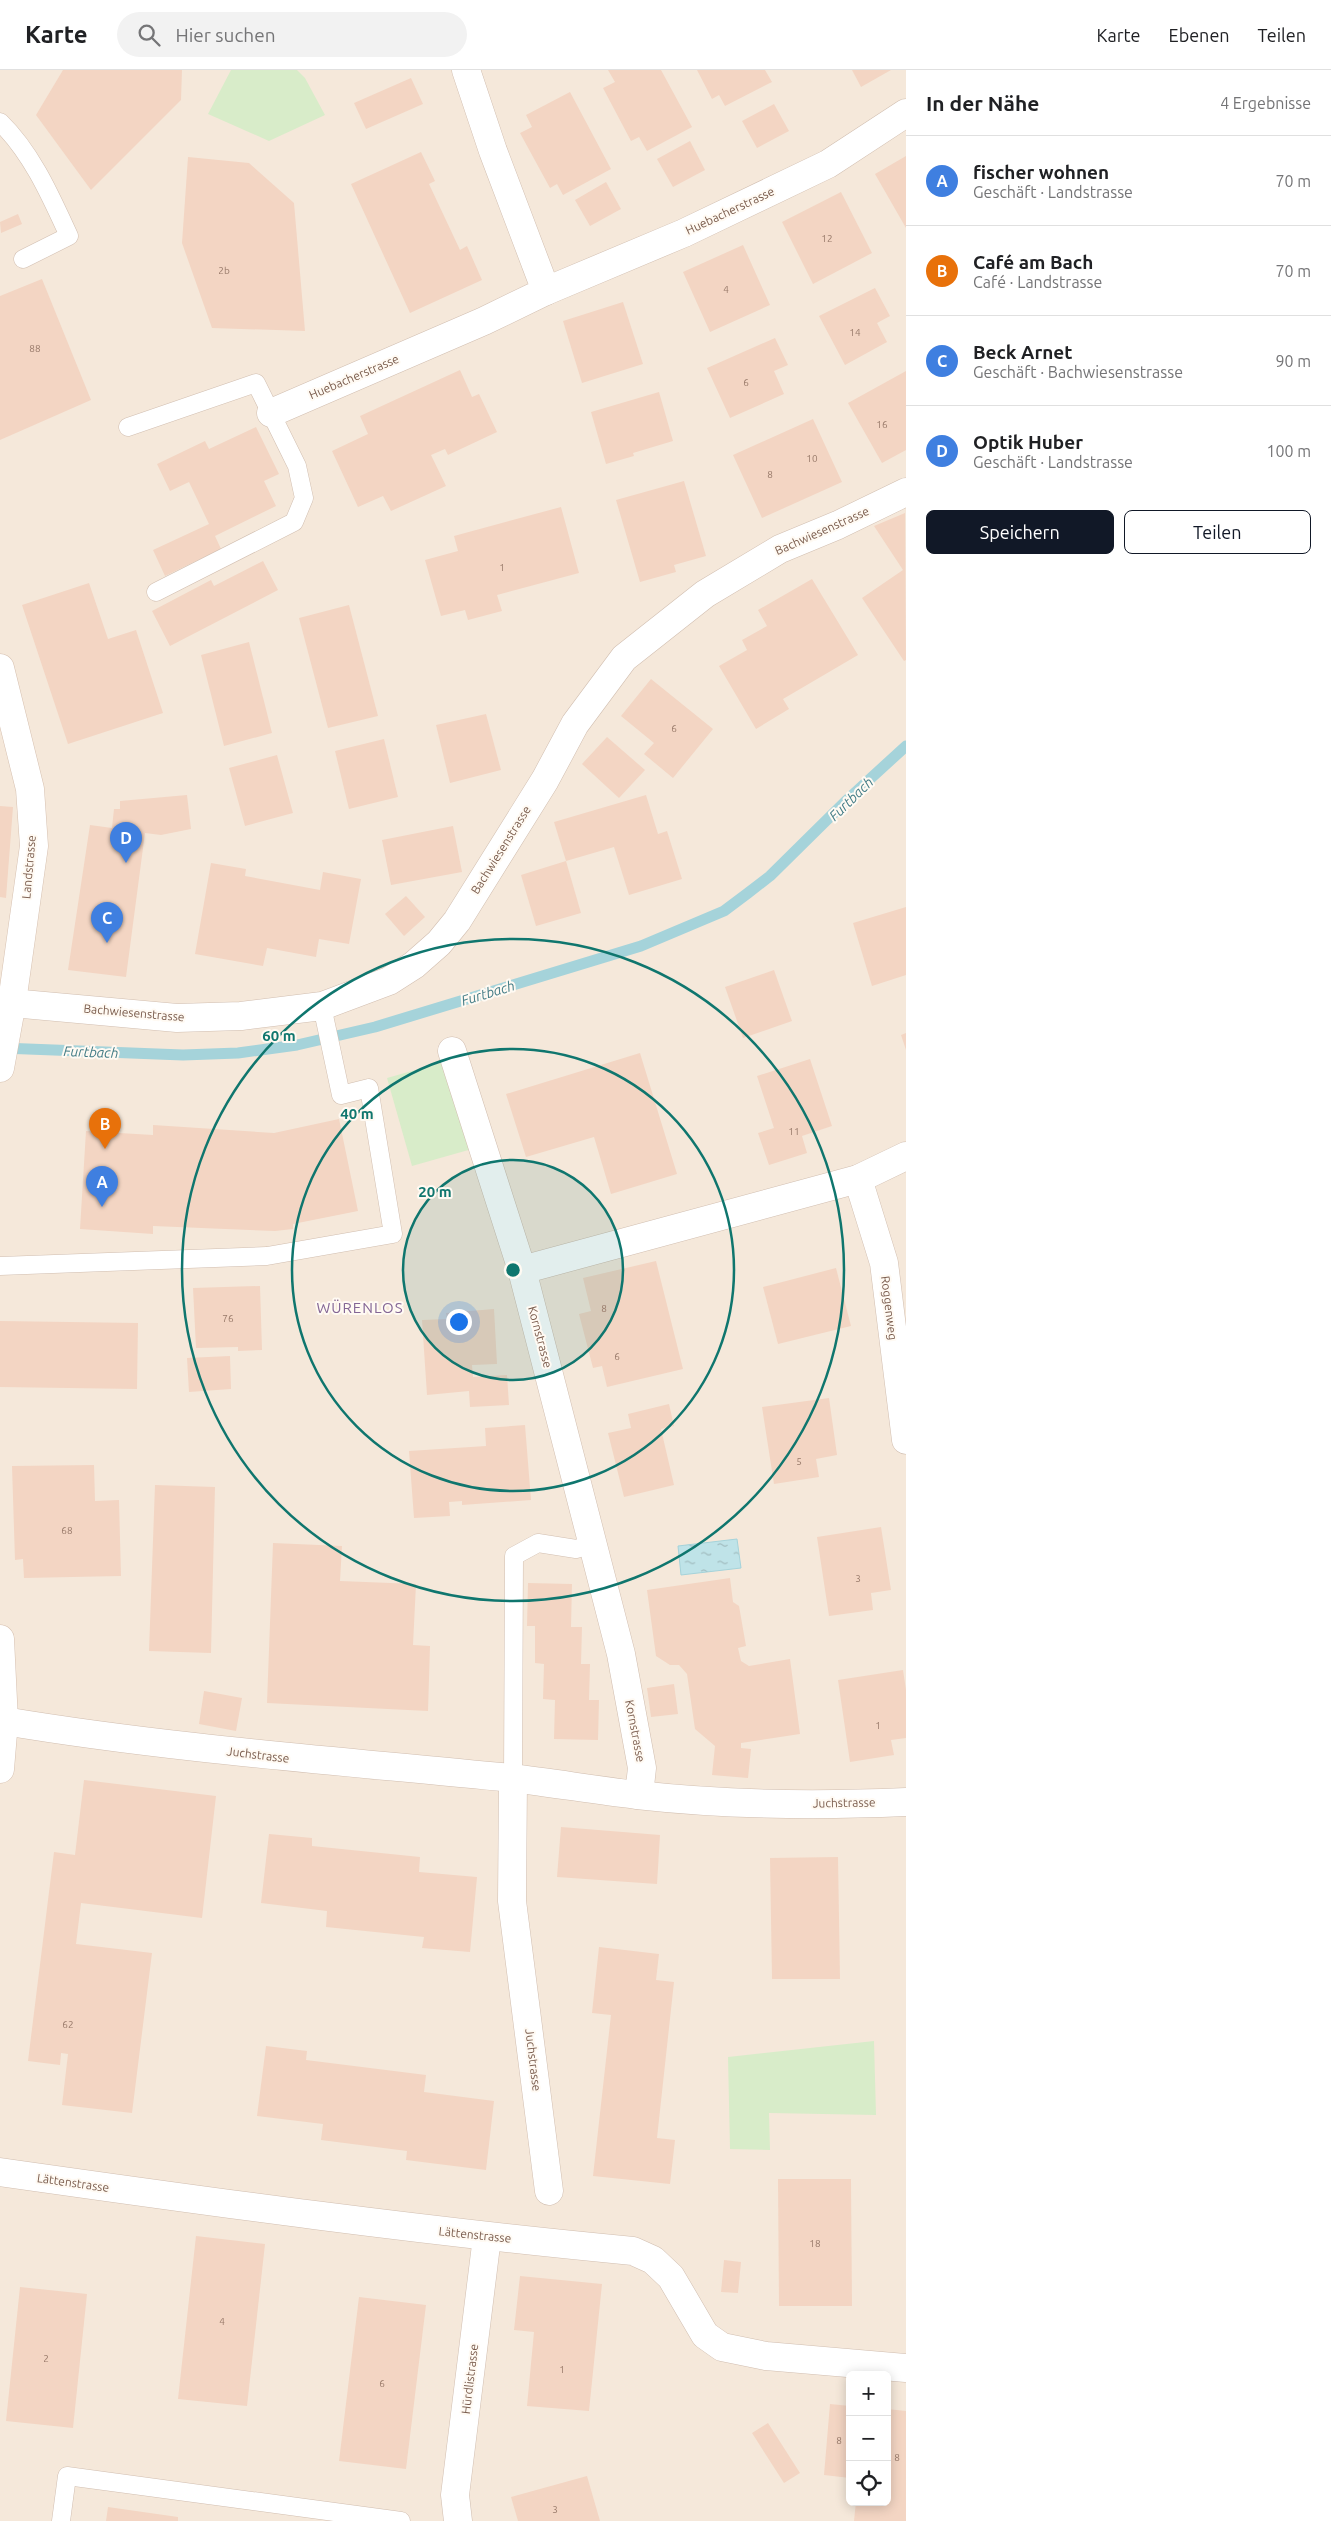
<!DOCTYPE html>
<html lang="de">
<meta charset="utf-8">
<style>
body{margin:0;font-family:Ubuntu,sans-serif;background:#f2f2f2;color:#202124}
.controls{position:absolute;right:15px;bottom:15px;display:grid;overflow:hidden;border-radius:8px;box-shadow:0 2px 12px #0003}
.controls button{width:45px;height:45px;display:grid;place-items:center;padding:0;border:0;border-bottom:1px solid #e0e0e0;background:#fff;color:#202124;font:25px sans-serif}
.you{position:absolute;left:458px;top:1251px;width:18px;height:18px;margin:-12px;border:4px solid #fff;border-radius:50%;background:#1a73e8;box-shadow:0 0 0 8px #1a73e833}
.badge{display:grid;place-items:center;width:32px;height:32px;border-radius:50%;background:#111827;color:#fff;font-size:16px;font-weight:700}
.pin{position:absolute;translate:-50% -41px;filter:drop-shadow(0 1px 2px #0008)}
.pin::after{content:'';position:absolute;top:26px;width:18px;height:15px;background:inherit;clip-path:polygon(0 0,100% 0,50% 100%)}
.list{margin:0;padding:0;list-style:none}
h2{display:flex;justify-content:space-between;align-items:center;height:65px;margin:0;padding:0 20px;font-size:21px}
h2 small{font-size:16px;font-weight:400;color:#757577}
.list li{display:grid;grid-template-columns:32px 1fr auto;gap:15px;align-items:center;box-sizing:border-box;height:90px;padding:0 20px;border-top:1px solid #e0e0e0}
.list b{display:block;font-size:19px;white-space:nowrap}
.list p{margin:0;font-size:16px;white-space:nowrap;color:#757577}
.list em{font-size:16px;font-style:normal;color:#757577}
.actions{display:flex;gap:10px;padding:15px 20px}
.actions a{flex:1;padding:11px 0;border:1px solid #111827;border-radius:8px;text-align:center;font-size:18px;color:#111827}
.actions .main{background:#111827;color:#fff}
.icon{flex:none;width:28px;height:28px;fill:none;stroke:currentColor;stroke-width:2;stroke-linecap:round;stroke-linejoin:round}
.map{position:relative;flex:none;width:906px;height:2451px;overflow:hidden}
header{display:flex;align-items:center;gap:30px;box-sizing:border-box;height:70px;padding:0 25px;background:#fff;border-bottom:1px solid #e0e0e0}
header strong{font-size:24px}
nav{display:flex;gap:28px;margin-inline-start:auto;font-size:18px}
.search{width:350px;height:45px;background:#f2f2f2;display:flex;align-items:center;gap:12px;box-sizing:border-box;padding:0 18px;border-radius:28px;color:#757577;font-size:19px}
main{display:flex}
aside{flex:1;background:#fff}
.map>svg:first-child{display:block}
.residential{fill:#f5e8da;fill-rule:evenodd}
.park{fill:#d8ecc9}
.water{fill:url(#water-ripples);stroke:#a5d3da}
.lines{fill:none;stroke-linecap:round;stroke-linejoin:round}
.stream{stroke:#a5d3da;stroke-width:11}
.building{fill:#f3d5c3}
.service-casing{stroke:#d1beb0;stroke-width:19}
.minor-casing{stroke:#d1beb0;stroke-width:29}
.secondary-casing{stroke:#d6c0b0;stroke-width:29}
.service{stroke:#fff;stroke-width:18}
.minor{stroke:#fff;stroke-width:28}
.secondary{stroke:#fff;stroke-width:28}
.ring{fill:none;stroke:#0f766e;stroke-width:2.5}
.labels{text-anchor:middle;stroke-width:4;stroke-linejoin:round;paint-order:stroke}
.number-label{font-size:10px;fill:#987a6a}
.street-label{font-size:12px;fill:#7a5c4d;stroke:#fffaf3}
.water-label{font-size:14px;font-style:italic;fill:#437c86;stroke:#fffaf3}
.quarter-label{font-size:15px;letter-spacing:1px;fill:#846695;stroke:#fffaf3}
.centre{fill:#0f766e;stroke:#fffaf3;stroke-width:2.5}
.ring-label{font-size:15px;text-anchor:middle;font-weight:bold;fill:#0f766e;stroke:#fffaf3;stroke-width:4;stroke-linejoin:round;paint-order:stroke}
</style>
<header>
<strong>Karte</strong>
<div class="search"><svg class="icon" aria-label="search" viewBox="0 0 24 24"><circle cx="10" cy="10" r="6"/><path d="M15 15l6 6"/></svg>Hier suchen</div>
<nav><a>Karte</a><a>Ebenen</a><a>Teilen</a></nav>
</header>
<main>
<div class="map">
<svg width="906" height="2451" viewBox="0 0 906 2451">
<defs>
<pattern id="water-ripples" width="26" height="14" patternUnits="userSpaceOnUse" patternTransform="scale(1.25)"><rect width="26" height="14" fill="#bfe3e8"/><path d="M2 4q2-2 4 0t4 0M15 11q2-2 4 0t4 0" fill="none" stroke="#a0bbbe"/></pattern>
</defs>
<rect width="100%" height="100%" fill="#fdf6ec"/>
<path class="residential" d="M0 0H906V2451H0ZM850 2305H887V2432H850Z"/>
<g class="park">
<polygon points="231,0 297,0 305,8 325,45 269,71 208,44"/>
<polygon points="447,991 472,1079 412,1096 387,1008"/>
<polygon points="874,1971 876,2045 769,2043 770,2080 730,2079 728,1987"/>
</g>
<polygon class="water" points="737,1469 741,1498 681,1505 678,1476"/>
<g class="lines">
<polyline class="stream" points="2,978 183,985 238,983 297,975 375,957 641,876 724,841 748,823 770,806 847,730 906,676"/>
</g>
<g class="building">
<polygon points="63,0 182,0 181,30 91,120 36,45"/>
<polygon points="608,0 661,0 692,57 647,81 639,67 631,71 603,18 615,12"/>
<polygon points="697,0 765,0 772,12 725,36 719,25 712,29"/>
<polygon points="852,0 891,0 861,17"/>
<polygon points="411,8 423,34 366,59 354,33"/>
<polygon points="570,22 611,99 563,125 557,114 550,118 520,63 532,57 526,45"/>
<polygon points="774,34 789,61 757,78 742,51"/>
<polygon points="690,71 705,100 673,117 657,89"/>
<polygon points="421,82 435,111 429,114 460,180 467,176 482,210 410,243 351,114"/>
<polygon points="906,86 906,158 875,104"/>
<polygon points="188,87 249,93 294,133 305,261 212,258 182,173"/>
<polygon points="606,112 621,139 590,156 575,130"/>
<polygon points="841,122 872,183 813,214 782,152"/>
<polygon points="18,144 22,154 1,163 0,152"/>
<polygon points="743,175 770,235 710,262 683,202"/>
<polygon points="42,209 91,330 0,370 0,226"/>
<polygon points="875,218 890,246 877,253 887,272 845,295 819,246"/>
<polygon points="623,232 643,294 582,313 563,251"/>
<polygon points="775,268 788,295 774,301 784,324 730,348 707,298"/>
<polygon points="460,300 472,327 479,324 497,362 448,385 445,379 431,385 446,416 391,441 383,426 358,437 332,381 368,364 360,346"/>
<polygon points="906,301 906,380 882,393 848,333"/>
<polygon points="659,322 673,371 633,383 634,386 606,394 591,342"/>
<polygon points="813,349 842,412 762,448 733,385"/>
<polygon points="256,357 279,404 264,411 276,436 215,466 221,479 165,506 153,480 209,454 189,412 170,421 157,394 205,371 209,379"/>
<polygon points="684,411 706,486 674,495 676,502 640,512 616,430"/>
<polygon points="561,437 579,503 497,525 502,541 468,550 465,540 441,546 425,490 458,481 454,466"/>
<polygon points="905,443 906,590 904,591 862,528 903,500 874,456"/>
<polygon points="263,491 278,520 170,576 152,541 211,510 214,516"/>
<polygon points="812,509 858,585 783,629 789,639 756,659 719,596 747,580 742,570 767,556 758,540"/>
<polygon points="89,513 108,569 136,560 163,643 68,674 22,535"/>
<polygon points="349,535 378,646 328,658 299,548"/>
<polygon points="249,572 272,663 224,676 201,585"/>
<polygon points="651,609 713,659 673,708 644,684 654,673 621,646"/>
<polygon points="486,644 501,700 450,713 436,655"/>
<polygon points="607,667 645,700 619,728 582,694"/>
<polygon points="384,669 398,727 349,739 335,681"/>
<polygon points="277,685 293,743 245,756 229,698"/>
<polygon points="187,725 191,759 161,765 145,763 126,907 68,900 90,755 112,758 114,739 120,739 120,731"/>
<polygon points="646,725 658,764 667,761 682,809 629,825 614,777 566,791 554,752"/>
<polygon points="0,736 13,737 6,828 0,827"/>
<polygon points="453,756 462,802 391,815 382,770"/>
<polygon points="566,791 581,843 536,856 521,805"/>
<polygon points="211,793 246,799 245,806 320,820 323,802 361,809 349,874 319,869 316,887 267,878 263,896 195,884"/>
<polygon points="406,826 425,847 404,866 385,844"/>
<polygon points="906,837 906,905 872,916 853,853"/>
<polygon points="774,900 792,951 743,968 725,917"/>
<polygon points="906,963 906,980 901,965"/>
<polygon points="640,983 677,1104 611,1124 594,1067 526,1087 506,1024"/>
<polygon points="810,989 832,1056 802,1066 807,1083 769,1095 758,1063 774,1058 757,1006"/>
<polygon points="339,1049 358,1141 293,1154 293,1159 275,1161 153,1156 153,1164 80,1159 86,1061 153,1065 153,1055 274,1063"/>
<polygon points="656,1191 683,1299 607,1317 602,1296 593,1298 579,1244 591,1241 583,1208"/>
<polygon points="836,1198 851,1256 778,1274 763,1217"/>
<polygon points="260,1216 262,1280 238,1281 238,1277 196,1278 193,1218"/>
<polygon points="494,1239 497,1294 472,1295 473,1307 507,1305 509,1335 470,1337 469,1321 427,1325 422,1250 447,1249 446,1243"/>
<polygon points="0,1251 138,1253 137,1319 0,1317"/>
<polygon points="230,1286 231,1319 189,1322 187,1288"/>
<polygon points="829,1328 837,1385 816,1389 819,1407 774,1414 762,1337"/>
<polygon points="669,1334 674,1356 661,1359 674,1415 624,1427 608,1363 631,1358 628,1344"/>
<polygon points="525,1355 531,1430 462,1435 462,1431 449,1432 450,1446 414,1448 409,1381 486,1376 485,1358"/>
<polygon points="94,1395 95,1431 119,1430 121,1506 24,1508 23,1489 15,1490 12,1396"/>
<polygon points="155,1415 215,1417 211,1583 149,1581"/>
<polygon points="881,1457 891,1520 871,1523 873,1540 829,1546 817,1467"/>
<polygon points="273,1473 342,1476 340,1511 416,1514 413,1575 430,1576 428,1641 267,1633"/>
<polygon points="730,1508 733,1532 739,1536 746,1576 738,1578 741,1591 749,1596 790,1589 800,1664 741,1673 741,1678 751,1679 748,1708 712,1705 715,1676 695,1659 687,1604 679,1595 670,1595 656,1586 647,1520"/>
<polygon points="528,1513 572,1514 571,1557 582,1557 581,1594 590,1594 589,1630 599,1630 598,1670 554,1669 555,1630 543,1629 544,1594 535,1593 535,1556 527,1556"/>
<polygon points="903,1600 906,1620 906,1668 891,1670 894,1685 850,1692 838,1610"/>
<polygon points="674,1614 678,1644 651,1647 647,1618"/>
<polygon points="204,1621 242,1628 236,1661 199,1654"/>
<polygon points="84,1710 216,1726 202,1848 81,1833 76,1874 152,1883 132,2043 62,2035 68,1984 61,1983 60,1995 28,1991 54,1782 75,1785"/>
<polygon points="561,1757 660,1765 657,1814 557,1807"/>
<polygon points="269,1764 312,1768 312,1776 420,1787 419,1802 477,1807 470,1882 422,1878 424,1867 326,1857 327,1841 261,1833"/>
<polygon points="838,1787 840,1909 772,1909 770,1788"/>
<polygon points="599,1877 659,1884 656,1910 674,1912 657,2068 675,2070 670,2114 593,2106 611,1945 592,1943"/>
<polygon points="266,1976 307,1981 306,1990 426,2005 424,2022 494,2031 486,2100 406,2090 407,2081 321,2070 323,2054 257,2046"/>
<polygon points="778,2109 851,2109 852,2236 779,2236"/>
<polygon points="196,2166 265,2174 247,2336 178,2329"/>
<polygon points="724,2190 741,2192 738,2223 721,2222"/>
<polygon points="520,2206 602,2214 589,2341 527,2336 534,2262 514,2260"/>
<polygon points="20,2217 87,2224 73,2358 6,2351"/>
<polygon points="359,2227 426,2235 406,2399 339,2391"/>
<polygon points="830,2334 850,2336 850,2408 824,2405"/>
<polygon points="887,2339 906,2341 906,2451 854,2451 856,2432 887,2432"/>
<polygon points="768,2353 800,2403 784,2413 752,2363"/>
<polygon points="587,2406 600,2451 518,2451 511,2427"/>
<polygon points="108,2437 178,2447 178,2451 106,2451"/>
</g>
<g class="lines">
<defs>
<g id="service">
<path d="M0 52C32 83 51 127 69 166L23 189"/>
<polyline points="128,357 256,313 297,396 304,428 294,452 156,522"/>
<polyline points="0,1196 267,1186 393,1164 369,1018 341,1025 322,936"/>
<polyline points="513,1709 514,1486 538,1473 576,1479 594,1474"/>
<polyline points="61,2451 67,2406 401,2451"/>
</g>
<g id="minor">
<polyline points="546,221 684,163 828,94 906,43"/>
<polyline points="271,343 484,251 546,221 493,81 466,0"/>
<polyline points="0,932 177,948 241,946 322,936 389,911 414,895 439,873 457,851 545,710 575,654 624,588 705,524 780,479 838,455 906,422"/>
<polyline points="452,981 522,1200"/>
<polyline points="858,1109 884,1193 906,1370"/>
<path d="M4 1651C172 1679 342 1691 511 1708 553 1713 595 1720 637 1725 726 1735 817 1736 906 1732"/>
<polyline points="513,1709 512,1831 549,2121"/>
<polyline points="639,1725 642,1698 621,1584 522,1200 858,1109 906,1086"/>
<path d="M0 2102C211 2132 421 2161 633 2181L653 2190 671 2207 705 2265 722 2277 766 2286 906 2298"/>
<polyline points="458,2451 455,2425 487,2167"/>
</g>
<g id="secondary">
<polyline points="0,598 30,719 34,776 12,932 0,998"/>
<polyline points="0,1569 4,1651 0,1699"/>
</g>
</defs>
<use href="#service" class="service-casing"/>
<use href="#minor" class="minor-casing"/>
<use href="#secondary" class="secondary-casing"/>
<use href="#service" class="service"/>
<use href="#minor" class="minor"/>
<use href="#secondary" class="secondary"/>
</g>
<circle cx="513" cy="1200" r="110" fill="#0f766e" fill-opacity=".12"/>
<g class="ring">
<circle cx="513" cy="1200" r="110"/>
<circle cx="513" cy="1200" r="221"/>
<circle cx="513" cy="1200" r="331"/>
</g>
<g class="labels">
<g class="number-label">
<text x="827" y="172">12</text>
<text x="224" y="204">2b</text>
<text x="726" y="223">4</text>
<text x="855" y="266">14</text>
<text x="35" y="282">88</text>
<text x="746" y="316">6</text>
<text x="882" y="358">16</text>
<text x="812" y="392">10</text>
<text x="770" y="408">8</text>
<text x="502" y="501">1</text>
<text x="674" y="662">6</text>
<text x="794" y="1065">11</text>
<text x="604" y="1242">8</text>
<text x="228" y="1252">76</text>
<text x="617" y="1290">6</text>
<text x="799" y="1395">5</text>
<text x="67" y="1464">68</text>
<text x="858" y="1512">3</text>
<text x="878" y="1659">1</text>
<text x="68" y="1958">62</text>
<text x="815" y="2177">18</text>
<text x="222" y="2255">4</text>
<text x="46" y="2292">2</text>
<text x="562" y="2303">1</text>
<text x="382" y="2317">6</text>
<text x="839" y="2374">8</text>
<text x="897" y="2391">8</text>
<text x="555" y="2443">3</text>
</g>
<g class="street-label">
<text transform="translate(730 141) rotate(-25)" y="4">Huebacherstrasse</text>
<text transform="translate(354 307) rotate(-23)" y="4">Huebacherstrasse</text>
<text transform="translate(822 461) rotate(-24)" y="4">Bachwiesenstrasse</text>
<text transform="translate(501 780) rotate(-58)" y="4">Bachwiesenstrasse</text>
<text transform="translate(29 797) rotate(-85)" y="4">Landstrasse</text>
<text transform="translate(134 943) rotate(5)" y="4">Bachwiesenstrasse</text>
<text transform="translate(889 1238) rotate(83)" y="4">Roggenweg</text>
<text transform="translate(540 1267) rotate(75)" y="4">Kornstrasse</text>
<text transform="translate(635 1661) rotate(79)" y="4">Kornstrasse</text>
<text transform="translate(258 1685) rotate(7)" y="4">Juchstrasse</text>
<text transform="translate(844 1733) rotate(-1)" y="4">Juchstrasse</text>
<text transform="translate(533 1990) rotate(83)" y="4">Juchstrasse</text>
<text transform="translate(73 2113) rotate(8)" y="4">Lättenstrasse</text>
<text transform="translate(475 2165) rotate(6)" y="4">Lättenstrasse</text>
<text transform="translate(470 2309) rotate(-83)" y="4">Hürdlistrasse</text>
</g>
<g class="water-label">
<text transform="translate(851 729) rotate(-44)" y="5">Furtbach</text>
<text transform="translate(488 923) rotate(-17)" y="5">Furtbach</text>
<text transform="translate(91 982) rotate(2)" y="5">Furtbach</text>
</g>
<g class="quarter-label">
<text x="360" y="1243">WÜRENLOS</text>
</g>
</g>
<circle cx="513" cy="1200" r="8" class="centre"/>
<g class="ring-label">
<text x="279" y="971">60 m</text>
<text x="357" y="1049">40 m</text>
<text x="435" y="1127">20 m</text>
</g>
</svg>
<div class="controls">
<button>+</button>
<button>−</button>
<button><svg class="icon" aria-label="locate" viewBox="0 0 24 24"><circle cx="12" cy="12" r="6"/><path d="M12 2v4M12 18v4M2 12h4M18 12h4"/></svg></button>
</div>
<div class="you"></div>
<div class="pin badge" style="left:102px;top:1137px;background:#3f7fe0">A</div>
<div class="pin badge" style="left:105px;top:1079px;background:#e8710a">B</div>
<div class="pin badge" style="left:107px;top:873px;background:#3f7fe0">C</div>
<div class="pin badge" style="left:126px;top:793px;background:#3f7fe0">D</div>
</div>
<aside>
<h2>In der Nähe<small>4 Ergebnisse</small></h2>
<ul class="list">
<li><span class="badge" style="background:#3f7fe0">A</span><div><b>fischer wohnen</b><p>Geschäft · Landstrasse</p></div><em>70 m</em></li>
<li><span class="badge" style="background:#e8710a">B</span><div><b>Café am Bach</b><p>Café · Landstrasse</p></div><em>70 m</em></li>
<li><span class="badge" style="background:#3f7fe0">C</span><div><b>Beck Arnet</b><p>Geschäft · Bachwiesenstrasse</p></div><em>90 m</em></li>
<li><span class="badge" style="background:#3f7fe0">D</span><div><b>Optik Huber</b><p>Geschäft · Landstrasse</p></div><em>100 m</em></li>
</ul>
<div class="actions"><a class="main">Speichern</a><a>Teilen</a></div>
</aside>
</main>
